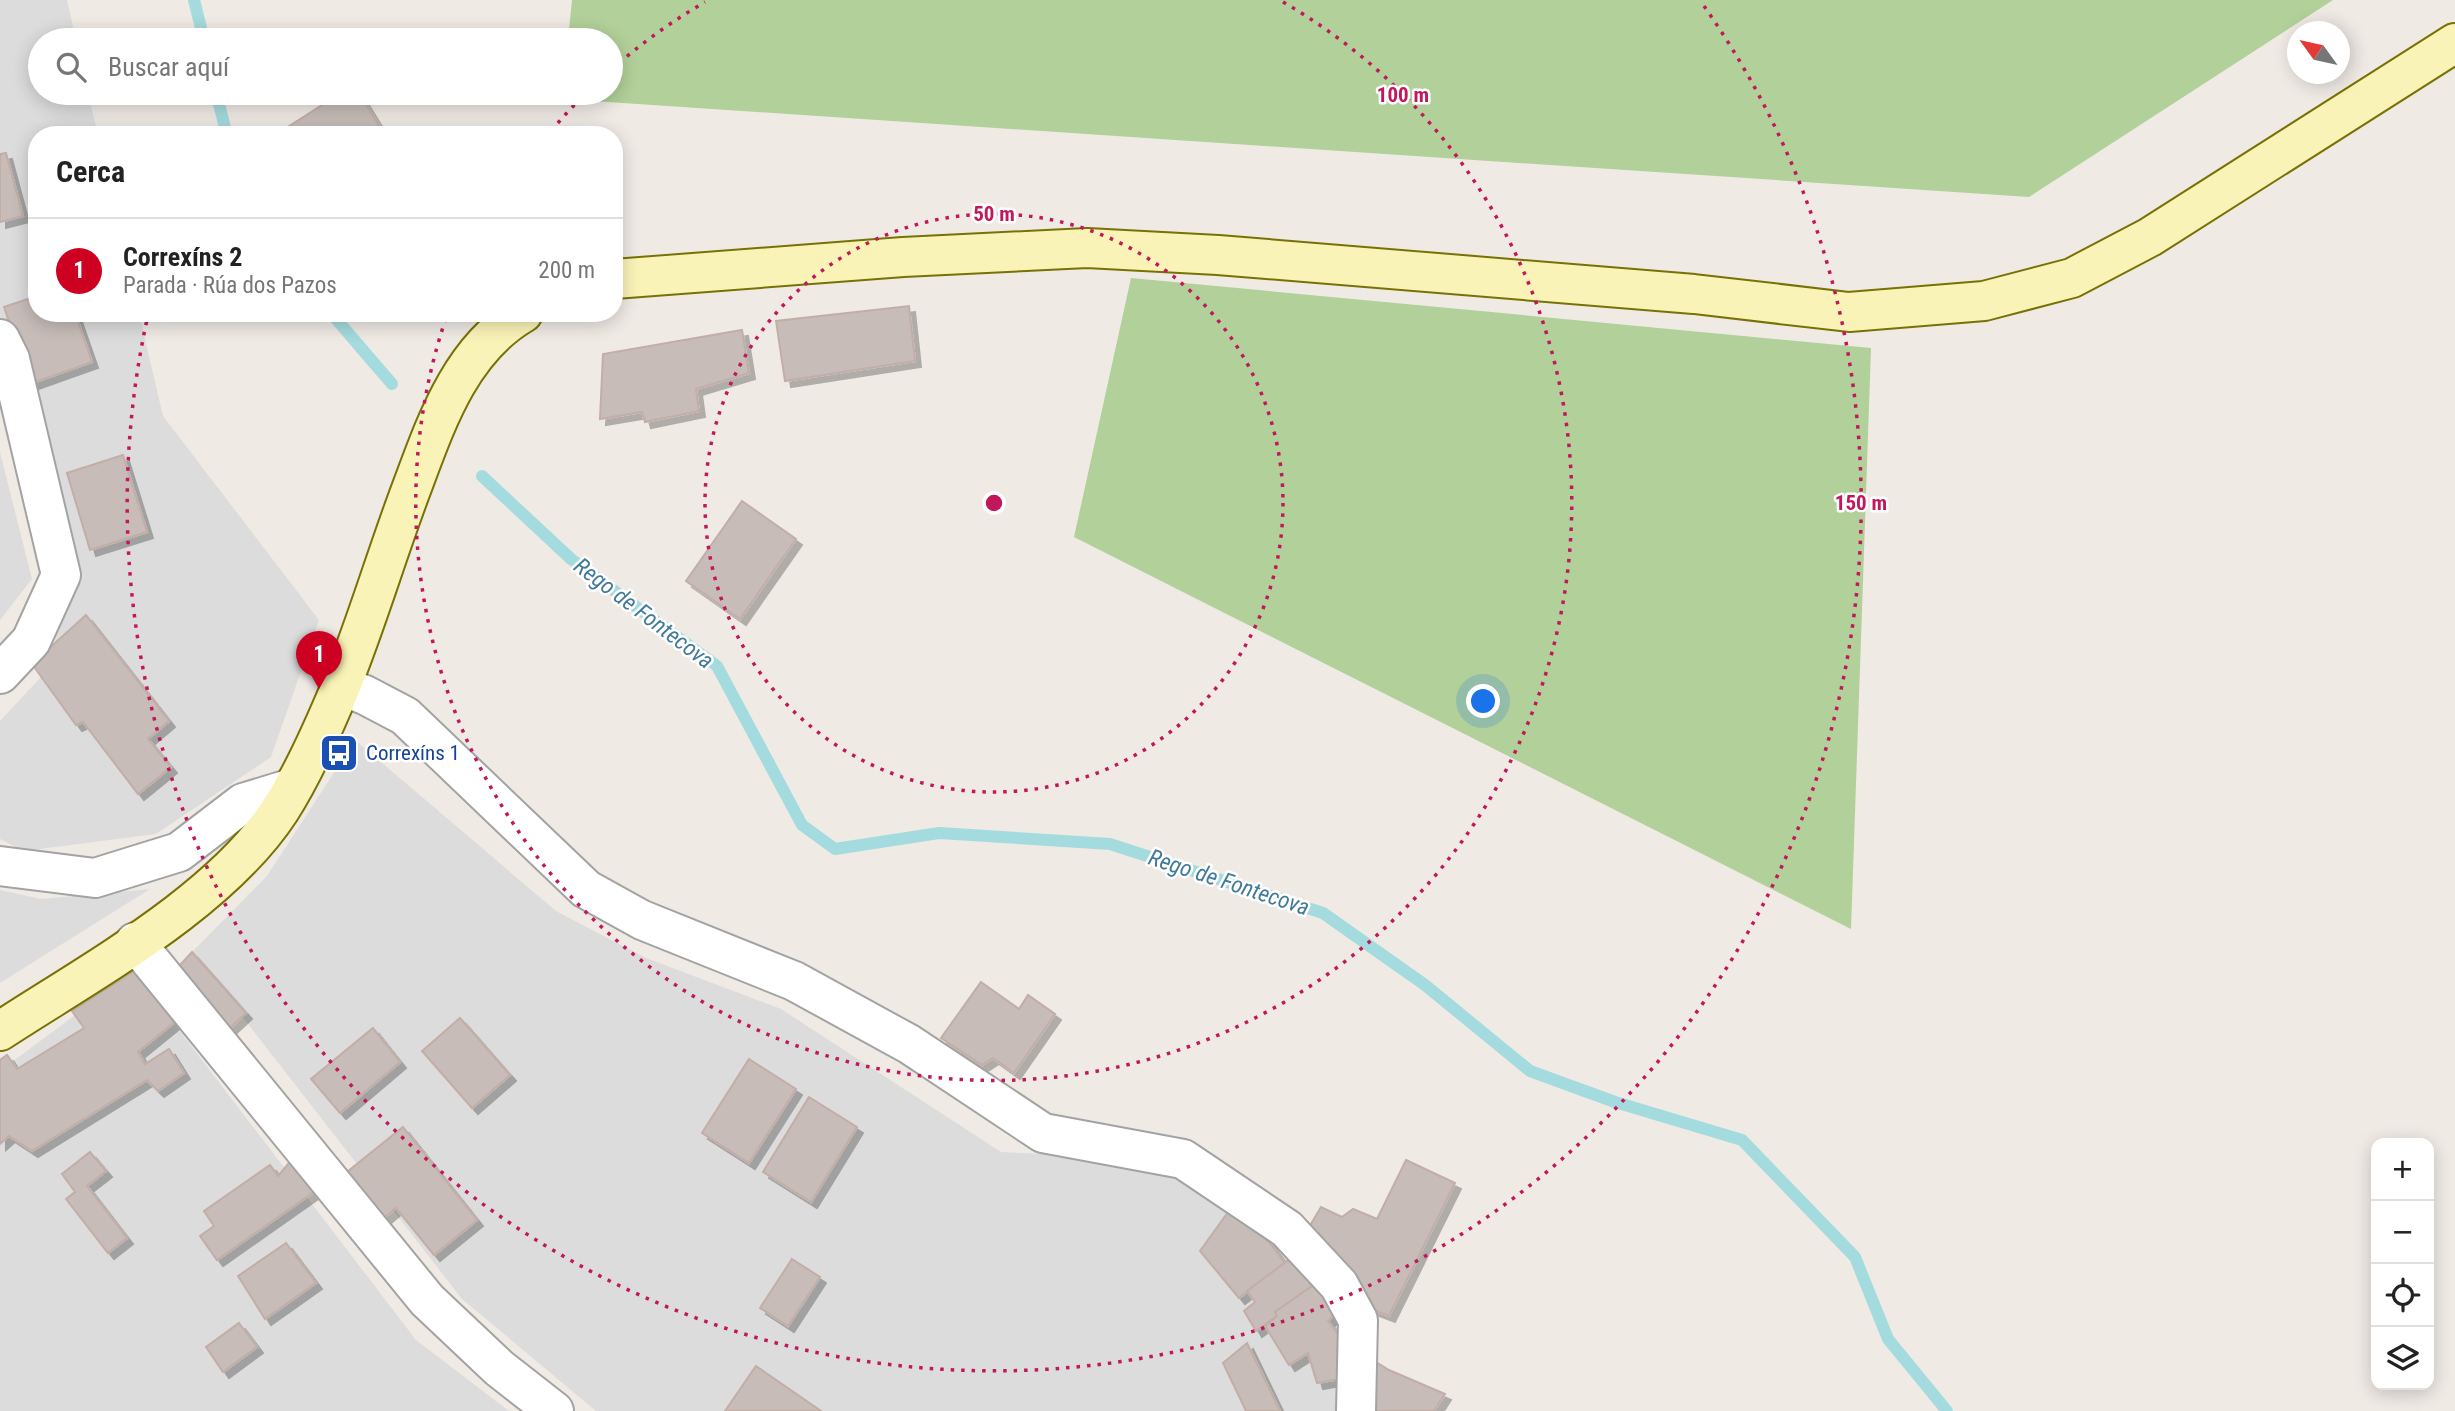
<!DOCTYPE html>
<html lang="es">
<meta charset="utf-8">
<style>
body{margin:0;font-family:"Roboto Condensed",sans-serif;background:#f2f2f2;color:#222}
.controls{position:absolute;right:21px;bottom:21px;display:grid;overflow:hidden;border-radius:14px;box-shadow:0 4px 18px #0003}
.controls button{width:63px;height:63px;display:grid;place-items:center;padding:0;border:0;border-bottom:2px solid #e0e0e0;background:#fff;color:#222;font:35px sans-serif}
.compass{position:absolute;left:2287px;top:21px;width:63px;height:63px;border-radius:50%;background:#fff;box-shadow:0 4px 18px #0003;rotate:303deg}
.you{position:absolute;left:1484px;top:702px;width:24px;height:24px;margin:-18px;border:5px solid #fff;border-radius:50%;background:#1a73e8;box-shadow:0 0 0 10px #1a73e833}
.badge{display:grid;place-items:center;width:46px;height:46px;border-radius:50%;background:#cd0022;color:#fff;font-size:23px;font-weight:700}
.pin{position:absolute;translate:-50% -58px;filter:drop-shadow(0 2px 4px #0008)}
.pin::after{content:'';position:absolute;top:37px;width:24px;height:21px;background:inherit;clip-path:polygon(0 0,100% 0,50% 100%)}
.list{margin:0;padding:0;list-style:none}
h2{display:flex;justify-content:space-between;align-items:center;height:91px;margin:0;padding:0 28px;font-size:30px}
h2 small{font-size:23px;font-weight:400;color:#767676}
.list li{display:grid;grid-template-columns:46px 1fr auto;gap:21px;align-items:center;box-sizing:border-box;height:105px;padding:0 28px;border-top:2px solid #e0e0e0}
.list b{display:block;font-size:26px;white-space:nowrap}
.list p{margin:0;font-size:23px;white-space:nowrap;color:#767676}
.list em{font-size:23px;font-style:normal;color:#767676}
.icon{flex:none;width:38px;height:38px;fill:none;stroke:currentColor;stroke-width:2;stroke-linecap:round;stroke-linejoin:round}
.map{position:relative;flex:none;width:2455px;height:1411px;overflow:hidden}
.search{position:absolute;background:#fff;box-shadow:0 4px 18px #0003;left:28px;top:28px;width:595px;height:77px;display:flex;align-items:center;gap:18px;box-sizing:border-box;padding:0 24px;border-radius:38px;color:#767676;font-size:26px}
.panel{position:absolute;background:#fff;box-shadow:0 4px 18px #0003;left:28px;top:126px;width:595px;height:196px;border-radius:28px}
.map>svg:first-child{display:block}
.residential{fill:#dddcdc}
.forest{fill:#b2d099}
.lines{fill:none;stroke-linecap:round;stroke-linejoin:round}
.stream{stroke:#a4dbde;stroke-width:12}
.building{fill:#c7bcb8;stroke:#c2aea7;stroke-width:2;filter:url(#shadow)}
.street-casing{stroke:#a3a3a3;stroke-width:42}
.secondary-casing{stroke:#787103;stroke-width:42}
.street{stroke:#fff;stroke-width:38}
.secondary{stroke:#faf3b8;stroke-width:38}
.ring{fill:none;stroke:#c2185b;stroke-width:3.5;stroke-dasharray:3.5 7}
.labels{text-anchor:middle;stroke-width:5;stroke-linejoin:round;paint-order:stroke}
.transit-label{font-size:21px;fill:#164399;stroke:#fff;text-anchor:start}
.water-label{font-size:23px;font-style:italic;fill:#417b98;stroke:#fff}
.centre{fill:#c2185b;stroke:#fff;stroke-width:3.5}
.ring-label{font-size:21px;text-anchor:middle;font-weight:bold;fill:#c2185b;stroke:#fff;stroke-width:5;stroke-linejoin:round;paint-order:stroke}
</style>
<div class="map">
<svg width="2455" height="1411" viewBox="0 0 2455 1411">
<defs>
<filter id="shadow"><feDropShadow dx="6" dy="6" stdDeviation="0" flood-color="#0004"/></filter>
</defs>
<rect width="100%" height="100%" fill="#f0eae5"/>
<g class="residential">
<polygon points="0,0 67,0 76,40 40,40 40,93 88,93 98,135 37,135 37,313 139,313 163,416 319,620 271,757 156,834 24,851 0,839 0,721 41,677 77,584 0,320"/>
<polygon points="0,452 32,579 0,620"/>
<polygon points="355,740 556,911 646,958 781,1009 1001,1152 1182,1160 1337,1286 1354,1411 596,1411 462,1299 192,952 267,876"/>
<polygon points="150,889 0,983 0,890 41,899"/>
<polygon points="134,971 416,1340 509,1411 0,1411 0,1071"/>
</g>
<g class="forest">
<polygon points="572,0 2333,0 2029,197 563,99 563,93 611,93 611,40 568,40"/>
<polygon points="1131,278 1871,348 1851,929 1074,537"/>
</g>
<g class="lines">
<g class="stream">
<polyline points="194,0 204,40"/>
<polyline points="216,93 227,135"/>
<polyline points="331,313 392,384"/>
<polyline points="482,476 571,559 717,666 802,825 835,849 939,833 1110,844 1323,913 1425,985 1530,1071 1615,1102 1742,1140 1855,1257 1888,1339 1947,1411"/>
</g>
</g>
<g class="building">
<polygon points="329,93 359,93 385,135 286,135 283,130 333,98"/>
<polygon points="6,153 23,216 0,222 0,154"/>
<polygon points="37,296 37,313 75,313 92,362 30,384 4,307"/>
<polygon points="909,306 915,361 785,381 776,321"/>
<polygon points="742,330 749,373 696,389 699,411 645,422 642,412 600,419 603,354"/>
<polygon points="123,455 147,532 90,550 67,473"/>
<polygon points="742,501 796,539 740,619 686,581"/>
<polygon points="86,615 169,721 148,739 171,767 138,794 83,722 76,725 32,664"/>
<polygon points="192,952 246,1013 219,1038 170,976"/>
<polygon points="134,971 176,1021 138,1052 145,1064 169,1049 184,1073 158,1091 147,1080 32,1151 9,1136 0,1144 0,1060 7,1055 17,1069 84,1028 72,1011"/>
<polygon points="981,982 1019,1009 1028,995 1055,1014 1014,1073 993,1058 982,1065 941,1038"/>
<polygon points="460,1018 510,1075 472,1108 422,1051"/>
<polygon points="373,1028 400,1062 340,1113 311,1079"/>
<polygon points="749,1059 796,1089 749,1163 702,1133"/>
<polygon points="809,1097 857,1127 811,1202 763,1172"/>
<polygon points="403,1127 477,1220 434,1255 396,1208 384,1218 347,1172"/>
<polygon points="90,1152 106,1171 87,1186 127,1238 108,1253 66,1199 75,1192 62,1174"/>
<polygon points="293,1158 318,1189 217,1260 200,1236 214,1226 204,1211 270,1165 278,1176"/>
<polygon points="1406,1160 1455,1183 1389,1316 1355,1303 1302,1239 1321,1207 1342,1217 1353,1209 1377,1219"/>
<polygon points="1231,1208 1269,1242 1285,1263 1239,1298 1200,1251"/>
<polygon points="286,1243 316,1283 265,1319 238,1276"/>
<polygon points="1299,1252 1322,1279 1275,1312 1277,1316 1256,1331 1244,1311 1255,1302 1247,1291"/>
<polygon points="792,1259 820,1277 788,1326 760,1308"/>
<polygon points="1322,1279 1337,1311 1328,1321 1338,1334 1345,1378 1317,1383 1308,1353 1289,1365 1265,1326 1277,1316 1275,1312"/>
<polygon points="239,1323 257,1347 223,1372 206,1347"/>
<polygon points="1247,1343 1280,1411 1246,1411 1223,1363"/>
<polygon points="1376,1362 1389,1370 1445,1394 1434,1411 1366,1411"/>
<polygon points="756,1366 821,1411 725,1411"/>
</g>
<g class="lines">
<defs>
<g id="street">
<polyline points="0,339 10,359 61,575 31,641 0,674"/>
<polyline points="341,686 365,695 405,716 586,889 642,920 794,981 909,1044 1043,1133 1183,1159 1287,1229 1339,1285 1358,1320 1356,1411"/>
<polyline points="0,866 95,878 179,852 243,803 292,788"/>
<polyline points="135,942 427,1300 499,1368 554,1411"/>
</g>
<g id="secondary">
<polyline points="614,279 903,257 1087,248 1218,255 1694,294 1849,312 1984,301 2072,278 2150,237 2455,43"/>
<path d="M0 1031C92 971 220 902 280 810 304 773 324 727 341 686 367 622 387 553 412 487 436 423 460 350 523 313"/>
</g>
</defs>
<use href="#street" class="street-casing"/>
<use href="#secondary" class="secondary-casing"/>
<use href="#street" class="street"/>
<use href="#secondary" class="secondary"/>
</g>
<g class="ring">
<circle cx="994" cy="503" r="289"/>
<path d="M551 131A578 578 0 0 1 585 94M611 70A578 578 0 0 1 705 2M1283 2A578 578 0 1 1 447 315"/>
<path d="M1704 6A867 867 0 1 1 148 315"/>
</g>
<defs>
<symbol id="bus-square" viewBox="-11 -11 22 22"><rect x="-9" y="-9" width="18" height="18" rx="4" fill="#1a4fb4" stroke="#fff"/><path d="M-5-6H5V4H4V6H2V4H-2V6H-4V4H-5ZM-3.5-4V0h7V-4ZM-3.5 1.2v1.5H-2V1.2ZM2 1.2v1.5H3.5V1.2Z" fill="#fff"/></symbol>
</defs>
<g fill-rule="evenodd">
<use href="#bus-square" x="317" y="731" width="44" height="44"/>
</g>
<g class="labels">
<g class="transit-label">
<text x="366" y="760">Correxíns 1</text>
</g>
<g class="water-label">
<text transform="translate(644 613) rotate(37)" y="8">Rego de Fontecova</text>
<text transform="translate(1229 882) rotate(18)" y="8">Rego de Fontecova</text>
</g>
</g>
<circle cx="994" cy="503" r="10" class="centre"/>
<g class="ring-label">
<text x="1403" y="102">100 m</text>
<text x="994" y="221">50 m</text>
<text x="1861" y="510">150 m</text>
</g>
</svg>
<div class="controls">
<button>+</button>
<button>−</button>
<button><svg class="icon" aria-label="locate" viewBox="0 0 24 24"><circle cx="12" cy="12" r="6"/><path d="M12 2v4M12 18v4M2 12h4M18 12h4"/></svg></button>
<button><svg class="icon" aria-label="layers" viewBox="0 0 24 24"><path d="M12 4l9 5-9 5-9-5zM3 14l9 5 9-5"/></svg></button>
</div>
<svg class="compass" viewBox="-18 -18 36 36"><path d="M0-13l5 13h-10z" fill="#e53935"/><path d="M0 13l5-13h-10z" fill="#767676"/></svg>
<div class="you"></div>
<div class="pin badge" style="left:319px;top:689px">1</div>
<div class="search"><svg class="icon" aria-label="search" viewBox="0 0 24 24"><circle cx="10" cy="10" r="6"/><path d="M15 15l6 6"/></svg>Buscar aquí</div>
<section class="panel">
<h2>Cerca<small></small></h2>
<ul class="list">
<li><span class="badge">1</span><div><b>Correxíns 2</b><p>Parada · Rúa dos Pazos</p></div><em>200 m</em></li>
</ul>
</section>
</div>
